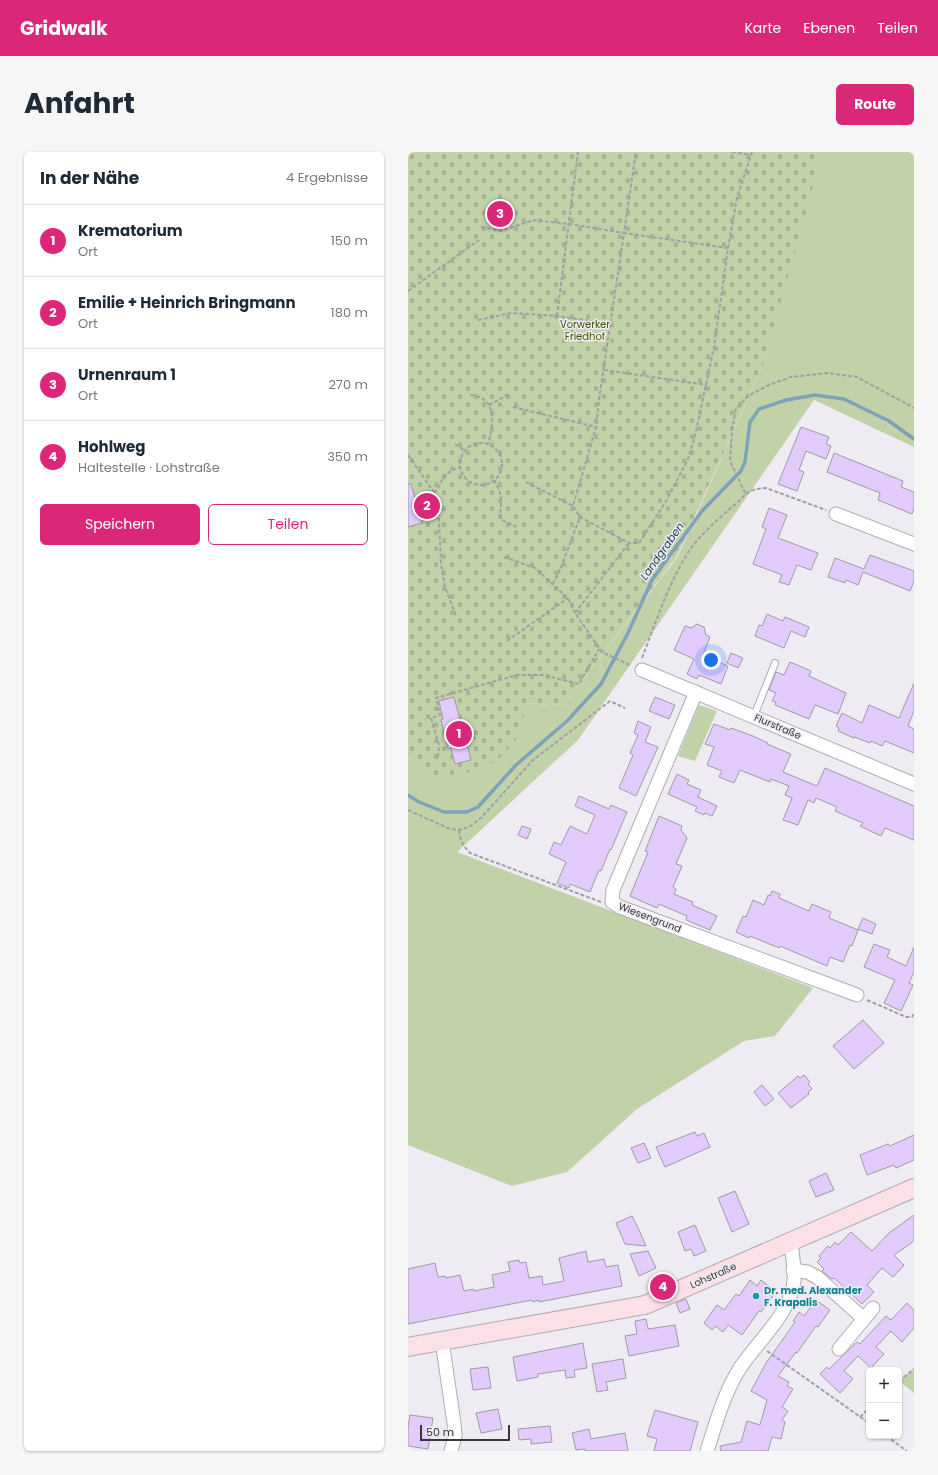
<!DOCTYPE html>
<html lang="de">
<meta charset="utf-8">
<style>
body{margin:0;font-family:Poppins,sans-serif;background:#f6f6f7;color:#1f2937}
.controls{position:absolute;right:12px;bottom:12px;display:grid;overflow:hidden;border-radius:6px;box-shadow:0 1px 3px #0004}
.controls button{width:36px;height:36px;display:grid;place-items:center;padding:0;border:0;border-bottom:1px solid #e0e1e3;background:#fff;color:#1f2937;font:20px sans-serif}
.scale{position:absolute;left:12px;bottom:10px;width:90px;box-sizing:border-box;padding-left:4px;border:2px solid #363537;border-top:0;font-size:11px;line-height:14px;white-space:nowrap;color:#363537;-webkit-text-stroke:3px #efebf2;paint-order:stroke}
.you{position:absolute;left:303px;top:508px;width:14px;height:14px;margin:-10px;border:3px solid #fff;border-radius:50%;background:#1a73e8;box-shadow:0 0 0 6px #1a73e833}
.badge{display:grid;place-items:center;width:26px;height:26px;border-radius:50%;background:#db2777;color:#fff;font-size:13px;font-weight:700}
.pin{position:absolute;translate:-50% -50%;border:2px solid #fff;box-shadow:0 1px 4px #0006}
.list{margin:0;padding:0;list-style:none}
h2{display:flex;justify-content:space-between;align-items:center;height:52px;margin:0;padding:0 16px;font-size:17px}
h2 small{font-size:13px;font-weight:400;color:#747a83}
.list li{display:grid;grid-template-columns:26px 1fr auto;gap:12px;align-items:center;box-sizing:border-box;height:72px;padding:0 16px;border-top:1px solid #e0e1e3}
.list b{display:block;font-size:15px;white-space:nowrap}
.list p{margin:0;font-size:13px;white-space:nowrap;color:#747a83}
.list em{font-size:13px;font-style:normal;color:#747a83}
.actions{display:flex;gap:8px;padding:12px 16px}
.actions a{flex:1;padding:9px 0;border:1px solid #db2777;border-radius:6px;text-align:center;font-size:14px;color:#db2777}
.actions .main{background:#db2777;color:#fff}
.map{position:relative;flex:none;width:506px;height:1299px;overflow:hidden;border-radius:6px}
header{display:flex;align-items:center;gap:24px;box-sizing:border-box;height:56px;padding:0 20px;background:#db2777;color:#fff}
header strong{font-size:19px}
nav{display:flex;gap:22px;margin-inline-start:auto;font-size:14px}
.intro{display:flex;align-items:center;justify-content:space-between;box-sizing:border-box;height:96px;padding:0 24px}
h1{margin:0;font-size:28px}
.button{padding:10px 18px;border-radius:6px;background:#db2777;color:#fff;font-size:14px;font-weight:700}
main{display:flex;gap:24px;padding:0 24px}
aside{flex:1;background:#fff;border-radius:6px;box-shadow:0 1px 3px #0004}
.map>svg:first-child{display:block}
.green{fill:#c1d1a8}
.cemetery{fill:url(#cemetery-stones)}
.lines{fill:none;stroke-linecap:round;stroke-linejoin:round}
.stream{stroke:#7da2ba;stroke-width:3.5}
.building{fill:#e3cbfd;stroke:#9e9ba1}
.service-casing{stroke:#afacb2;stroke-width:8}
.minor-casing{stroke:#afacb2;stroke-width:15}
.secondary-casing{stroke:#afacb2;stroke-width:20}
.path{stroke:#a29fa4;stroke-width:2;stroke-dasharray:4 2;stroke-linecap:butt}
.service{stroke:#fff;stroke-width:6}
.minor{stroke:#fff;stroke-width:13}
.secondary{stroke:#fbe0e7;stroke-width:18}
.culture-dot{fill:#0f9aa8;stroke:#efebf2;stroke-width:1.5}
.labels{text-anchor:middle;stroke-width:3;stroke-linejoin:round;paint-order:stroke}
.park-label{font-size:10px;fill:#3d5100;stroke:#efebf2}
.street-label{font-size:10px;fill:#363537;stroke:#efebf2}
.culture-label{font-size:10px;font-weight:bold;fill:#0d838f;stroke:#efebf2;text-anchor:start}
.water-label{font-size:11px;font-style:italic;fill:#164057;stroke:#efebf2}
</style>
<header>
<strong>Gridwalk</strong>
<nav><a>Karte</a><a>Ebenen</a><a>Teilen</a></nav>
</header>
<div class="intro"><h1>Anfahrt</h1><a class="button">Route</a></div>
<main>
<aside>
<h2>In der Nähe<small>4 Ergebnisse</small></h2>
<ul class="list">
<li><span class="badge">1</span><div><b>Krematorium</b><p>Ort</p></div><em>150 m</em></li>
<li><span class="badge">2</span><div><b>Emilie + Heinrich Bringmann</b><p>Ort</p></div><em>180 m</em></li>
<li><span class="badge">3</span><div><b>Urnenraum 1</b><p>Ort</p></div><em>270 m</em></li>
<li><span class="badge">4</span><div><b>Hohlweg</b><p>Haltestelle · Lohstraße</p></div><em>350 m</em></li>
</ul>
<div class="actions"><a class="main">Speichern</a><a>Teilen</a></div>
</aside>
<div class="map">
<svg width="506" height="1299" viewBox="0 0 506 1299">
<defs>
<pattern id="cemetery-stones" width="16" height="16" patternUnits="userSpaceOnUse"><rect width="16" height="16" fill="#c1d1a8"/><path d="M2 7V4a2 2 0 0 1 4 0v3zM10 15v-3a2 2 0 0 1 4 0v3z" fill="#a6b491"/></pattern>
</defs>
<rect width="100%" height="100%" fill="#efebf2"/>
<g class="green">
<polygon points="408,0 506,0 506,295 406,248 170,588 49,700 405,836 367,884 336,889 229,957 159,1020 104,1034 0,993 0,604 8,615 112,583 118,551 155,554 270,404 355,213"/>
<polygon points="291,553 309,559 287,609 270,604"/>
<polygon points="506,1217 506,1241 491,1229"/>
</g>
<polygon class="cemetery" points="0,0 412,0 403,43 355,213 269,404 155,554 118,551 112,583 95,603 74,618 31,625 8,615 0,604"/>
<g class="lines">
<polyline class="stream" points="0,643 11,650 36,660 59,660 70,655 108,613 159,569 193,532 220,481 244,428 294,359 333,319 337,310 342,270 351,257 378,248 407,243 436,247 481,269 506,287"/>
</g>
<g class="building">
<polygon points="88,57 97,58 96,67 87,66"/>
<polygon points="393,275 421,285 418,292 423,294 418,307 398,299 391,318 396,320 389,339 370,332"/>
<polygon points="426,301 495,329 493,335 506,340 506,356 504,362 470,348 472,341 419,320"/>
<polygon points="0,332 3,332 14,371 0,375"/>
<polygon points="361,356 379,363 370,386 410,401 403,418 389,413 381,433 371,430 374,423 345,412 358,377 354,375"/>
<polygon points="462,403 506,419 506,429 502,439 455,420 450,433 438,428 437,431 420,425 427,406 456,417"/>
<polygon points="359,462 375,469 377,465 401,475 397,485 383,479 376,496 347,484 351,473 354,474"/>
<polygon points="289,472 296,475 298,483 302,485 295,503 320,514 313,532 291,523 289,527 279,522 286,507 266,498 277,474 283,476"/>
<polygon points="323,501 335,506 330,516 319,511"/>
<polygon points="382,510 403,519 401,524 438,541 430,562 407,553 401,567 367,553 368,550 364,549 368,541 361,538 368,520 376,523"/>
<polygon points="506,531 506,559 500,574 506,577 506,601 477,589 474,594 463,589 462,591 446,585 446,586 430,579 431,576 428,574 434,561 454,571 461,553 491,566"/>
<polygon points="46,545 54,576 63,574 67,587 58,589 63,608 47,612 43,596 40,597 33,568 35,567 31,549"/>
<polygon points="247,545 267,553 261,567 241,559"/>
<polygon points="230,569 243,575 237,590 250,595 228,644 211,636 225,603 222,601 230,583 226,581"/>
<polygon points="306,572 322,578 323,576 345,584 360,591 359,592 383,602 375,620 409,634 417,616 506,654 506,688 477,676 473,684 452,674 455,671 427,659 429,655 408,646 406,651 400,648 390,673 375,668 384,646 377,643 381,634 363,627 362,630 332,618 326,631 311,625 314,619 299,613 306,595 297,592"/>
<polygon points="269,622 281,628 279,632 293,638 290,645 309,654 304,664 297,661 296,663 287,659 289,655 260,642"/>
<polygon points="171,644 201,657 203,653 219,660 203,698 202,697 193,719 191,718 182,740 162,732 161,736 149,731 158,710 141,702 146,690 153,693 162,674 179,682 187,663 167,654"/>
<polygon points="251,664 274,674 273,678 279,686 268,712 274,714 265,735 268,737 266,742 285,750 284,753 309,764 302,778 278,768 279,764 251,752 249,756 222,744 240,700 237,699"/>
<polygon points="114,674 123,677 119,687 110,683"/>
<polygon points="364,739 372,742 371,746 401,759 404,752 423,760 421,766 450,778 444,794 442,793 435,810 422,805 419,814 372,794 371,796 342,784 341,786 328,780 335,764 338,765 345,748 356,753 360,743 362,744"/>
<polygon points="455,766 468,772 464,782 450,777"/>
<polygon points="466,792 482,798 479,805 498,814 506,795 506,820 501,831 505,833 493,859 476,851 487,828 456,815"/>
<polygon points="455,868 476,891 446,917 425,894"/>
<polygon points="396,923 402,930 400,932 404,937 400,940 401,942 383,956 370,941 390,924 392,926"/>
<polygon points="354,933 366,947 357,954 346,940"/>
<polygon points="287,980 289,984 296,981 302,995 257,1015 248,995"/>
<polygon points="506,983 506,1008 488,1016 486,1013 459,1023 452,1003 480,992 482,994"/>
<polygon points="236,991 243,1006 230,1011 223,996"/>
<polygon points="418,1021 426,1038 408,1045 401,1029"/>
<polygon points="327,1039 341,1072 324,1080 310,1046"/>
<polygon points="506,1063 506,1089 486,1103 496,1113 485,1125 474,1116 459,1133 466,1140 454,1152 426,1126 424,1127 414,1119 416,1117 409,1110 413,1106 411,1104 420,1094 422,1096 427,1090 430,1093 443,1080 464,1099 481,1081"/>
<polygon points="224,1064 230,1076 238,1094 217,1092 208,1071"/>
<polygon points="287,1073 298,1099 286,1104 283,1097 277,1099 270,1080"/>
<polygon points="178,1099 180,1110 196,1107 198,1115 210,1113 214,1134 131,1150 131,1148 125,1150 124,1148 0,1172 0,1117 27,1111 30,1125 37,1124 38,1126 52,1123 56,1139 66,1137 66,1139 86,1135 84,1123 102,1119 100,1110 111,1108 112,1111 118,1110 121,1126 134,1124 135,1133 156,1129 151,1106"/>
<polygon points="240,1099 248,1116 231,1124 222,1102"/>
<polygon points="342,1128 349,1134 353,1128 368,1140 353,1160 351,1159 334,1183 320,1173 315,1180 307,1174 304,1178 296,1171 309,1153 316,1158 328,1142 331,1144"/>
<polygon points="278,1147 282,1157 272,1161 268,1151"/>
<polygon points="408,1148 422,1158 410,1175 408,1174 389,1201 388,1200 370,1224 381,1230 379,1234 385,1237 374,1255 380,1259 374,1268 377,1270 373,1287 364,1285 360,1299 313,1299 312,1294 333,1290 339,1269 352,1273 359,1248 343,1239 358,1211 387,1170 385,1169 391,1160 396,1164"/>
<polygon points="499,1151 506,1158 506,1176 494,1190 483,1179 468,1195 476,1202 463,1216 450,1204 436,1219 445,1227 432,1241 412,1222 419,1215 421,1217 449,1190 452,1192 478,1164 483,1168"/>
<polygon points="238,1167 240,1177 267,1173 271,1194 221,1204 217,1184 229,1182 227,1169"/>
<polygon points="175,1191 179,1216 166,1218 167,1225 158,1226 157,1218 130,1222 130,1225 109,1229 105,1205"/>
<polygon points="215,1207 218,1226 198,1230 200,1238 189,1240 184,1212"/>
<polygon points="80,1215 83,1236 65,1238 62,1217"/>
<polygon points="90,1257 94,1277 73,1281 68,1261"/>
<polygon points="247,1258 290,1270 282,1299 246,1299 249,1287 239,1284"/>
<polygon points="2,1263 25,1266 20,1297 0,1294 0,1275"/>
<polygon points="142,1274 144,1290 123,1292 123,1287 111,1288 110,1277"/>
<polygon points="181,1277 183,1287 217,1281 220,1299 177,1299 177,1297 168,1298 164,1281"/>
</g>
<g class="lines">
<defs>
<polyline id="service" points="346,564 367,511"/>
<g id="minor">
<polyline points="428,362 506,392"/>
<polyline points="234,518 506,632"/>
<polyline points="288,540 205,738 204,750 212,755 449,843"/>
<polyline points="385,1118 399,1120 409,1125 456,1167"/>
<polyline points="34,1189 46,1271 47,1284 43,1299"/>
<polyline points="431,1197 465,1156"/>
<path d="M299 1299C308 1271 316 1241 332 1216 349 1190 383 1161 386 1129 387 1116 384 1102 383 1089"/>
</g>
<polyline id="secondary" points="0,1195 237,1153 506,1036"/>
</defs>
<use href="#service" class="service-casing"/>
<use href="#minor" class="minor-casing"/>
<use href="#secondary" class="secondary-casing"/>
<g class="path">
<polyline points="324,0 343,3"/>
<polyline points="73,75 93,79 126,68 161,72 216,81 228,0"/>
<polyline points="320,96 216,81 191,247 188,275 165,354 172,365 221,391 231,391 257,351 280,307 287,284 306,195 320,96 329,46 344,0"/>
<polyline points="0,139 71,88"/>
<polyline points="149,164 170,0"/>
<polyline points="70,168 103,161 149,164 203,172"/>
<polyline points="196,218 299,233"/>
<path d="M62 243C91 245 85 274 80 293"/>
<polyline points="81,253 101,242"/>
<polyline points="105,255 188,275"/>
<circle cx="73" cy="312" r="21"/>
<polyline points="47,292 57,299"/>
<polyline points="0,303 30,346 33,412 37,435 48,464"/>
<path d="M86 328C90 335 94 343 93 351 93 359 91 360 94 368L109 375"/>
<polyline points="118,330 165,354"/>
<path d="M26 341C38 326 31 324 52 315"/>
<polyline points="337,341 322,309 324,278 328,257 340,244 361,233 383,225 419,221 449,225 506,256"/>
<polyline points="96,405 127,416 160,446 167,461 194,500 222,513"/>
<polyline points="145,432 152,418 172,365"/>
<polyline points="167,461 221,391"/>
<polyline points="99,489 160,446"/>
<path d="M234 506C248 470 263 423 286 392 297 379 310 367 323 356 338 344 337 337 358 336L418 358"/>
<polyline points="30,605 31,593 23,566 32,563 28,546 109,523 135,523 171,532 191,497"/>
<polyline points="0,658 42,677 51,678 61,675 73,666 125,608 202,549 217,556"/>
<path d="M51 678C52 688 55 694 62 701L193 750"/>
<polyline points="459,848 498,865 504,865 506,862"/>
<polyline points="359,1199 461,1271"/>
<polyline points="491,1229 506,1217"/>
<polyline points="452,1265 461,1256"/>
<polyline points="478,1284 499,1299"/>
<polyline points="505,1299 506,1298"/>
</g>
<use href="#service" class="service"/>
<use href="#minor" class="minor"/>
<use href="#secondary" class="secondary"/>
</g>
<circle class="culture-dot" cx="348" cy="1144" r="4"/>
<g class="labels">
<g class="park-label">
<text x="177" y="176">Vorwerker<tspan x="177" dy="12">Friedhof</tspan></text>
</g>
<g class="street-label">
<text transform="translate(370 574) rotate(23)" y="4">Flurstraße</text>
<text transform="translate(242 765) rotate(21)" y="4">Wiesengrund</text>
<text transform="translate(305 1123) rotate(-24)" y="4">Lohstraße</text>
</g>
<g class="culture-label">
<text x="356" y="1142">Dr. med. Alexander<tspan x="356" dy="12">F. Krapalis</tspan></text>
</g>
<g class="water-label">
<text transform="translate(254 399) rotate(-55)" y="4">Landgraben</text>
</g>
</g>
</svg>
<div class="controls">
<button>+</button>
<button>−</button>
</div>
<div class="scale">50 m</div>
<div class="you"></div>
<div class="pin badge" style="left:51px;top:582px">1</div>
<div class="pin badge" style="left:19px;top:354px">2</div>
<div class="pin badge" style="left:92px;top:62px">3</div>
<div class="pin badge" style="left:255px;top:1135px">4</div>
</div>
</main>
